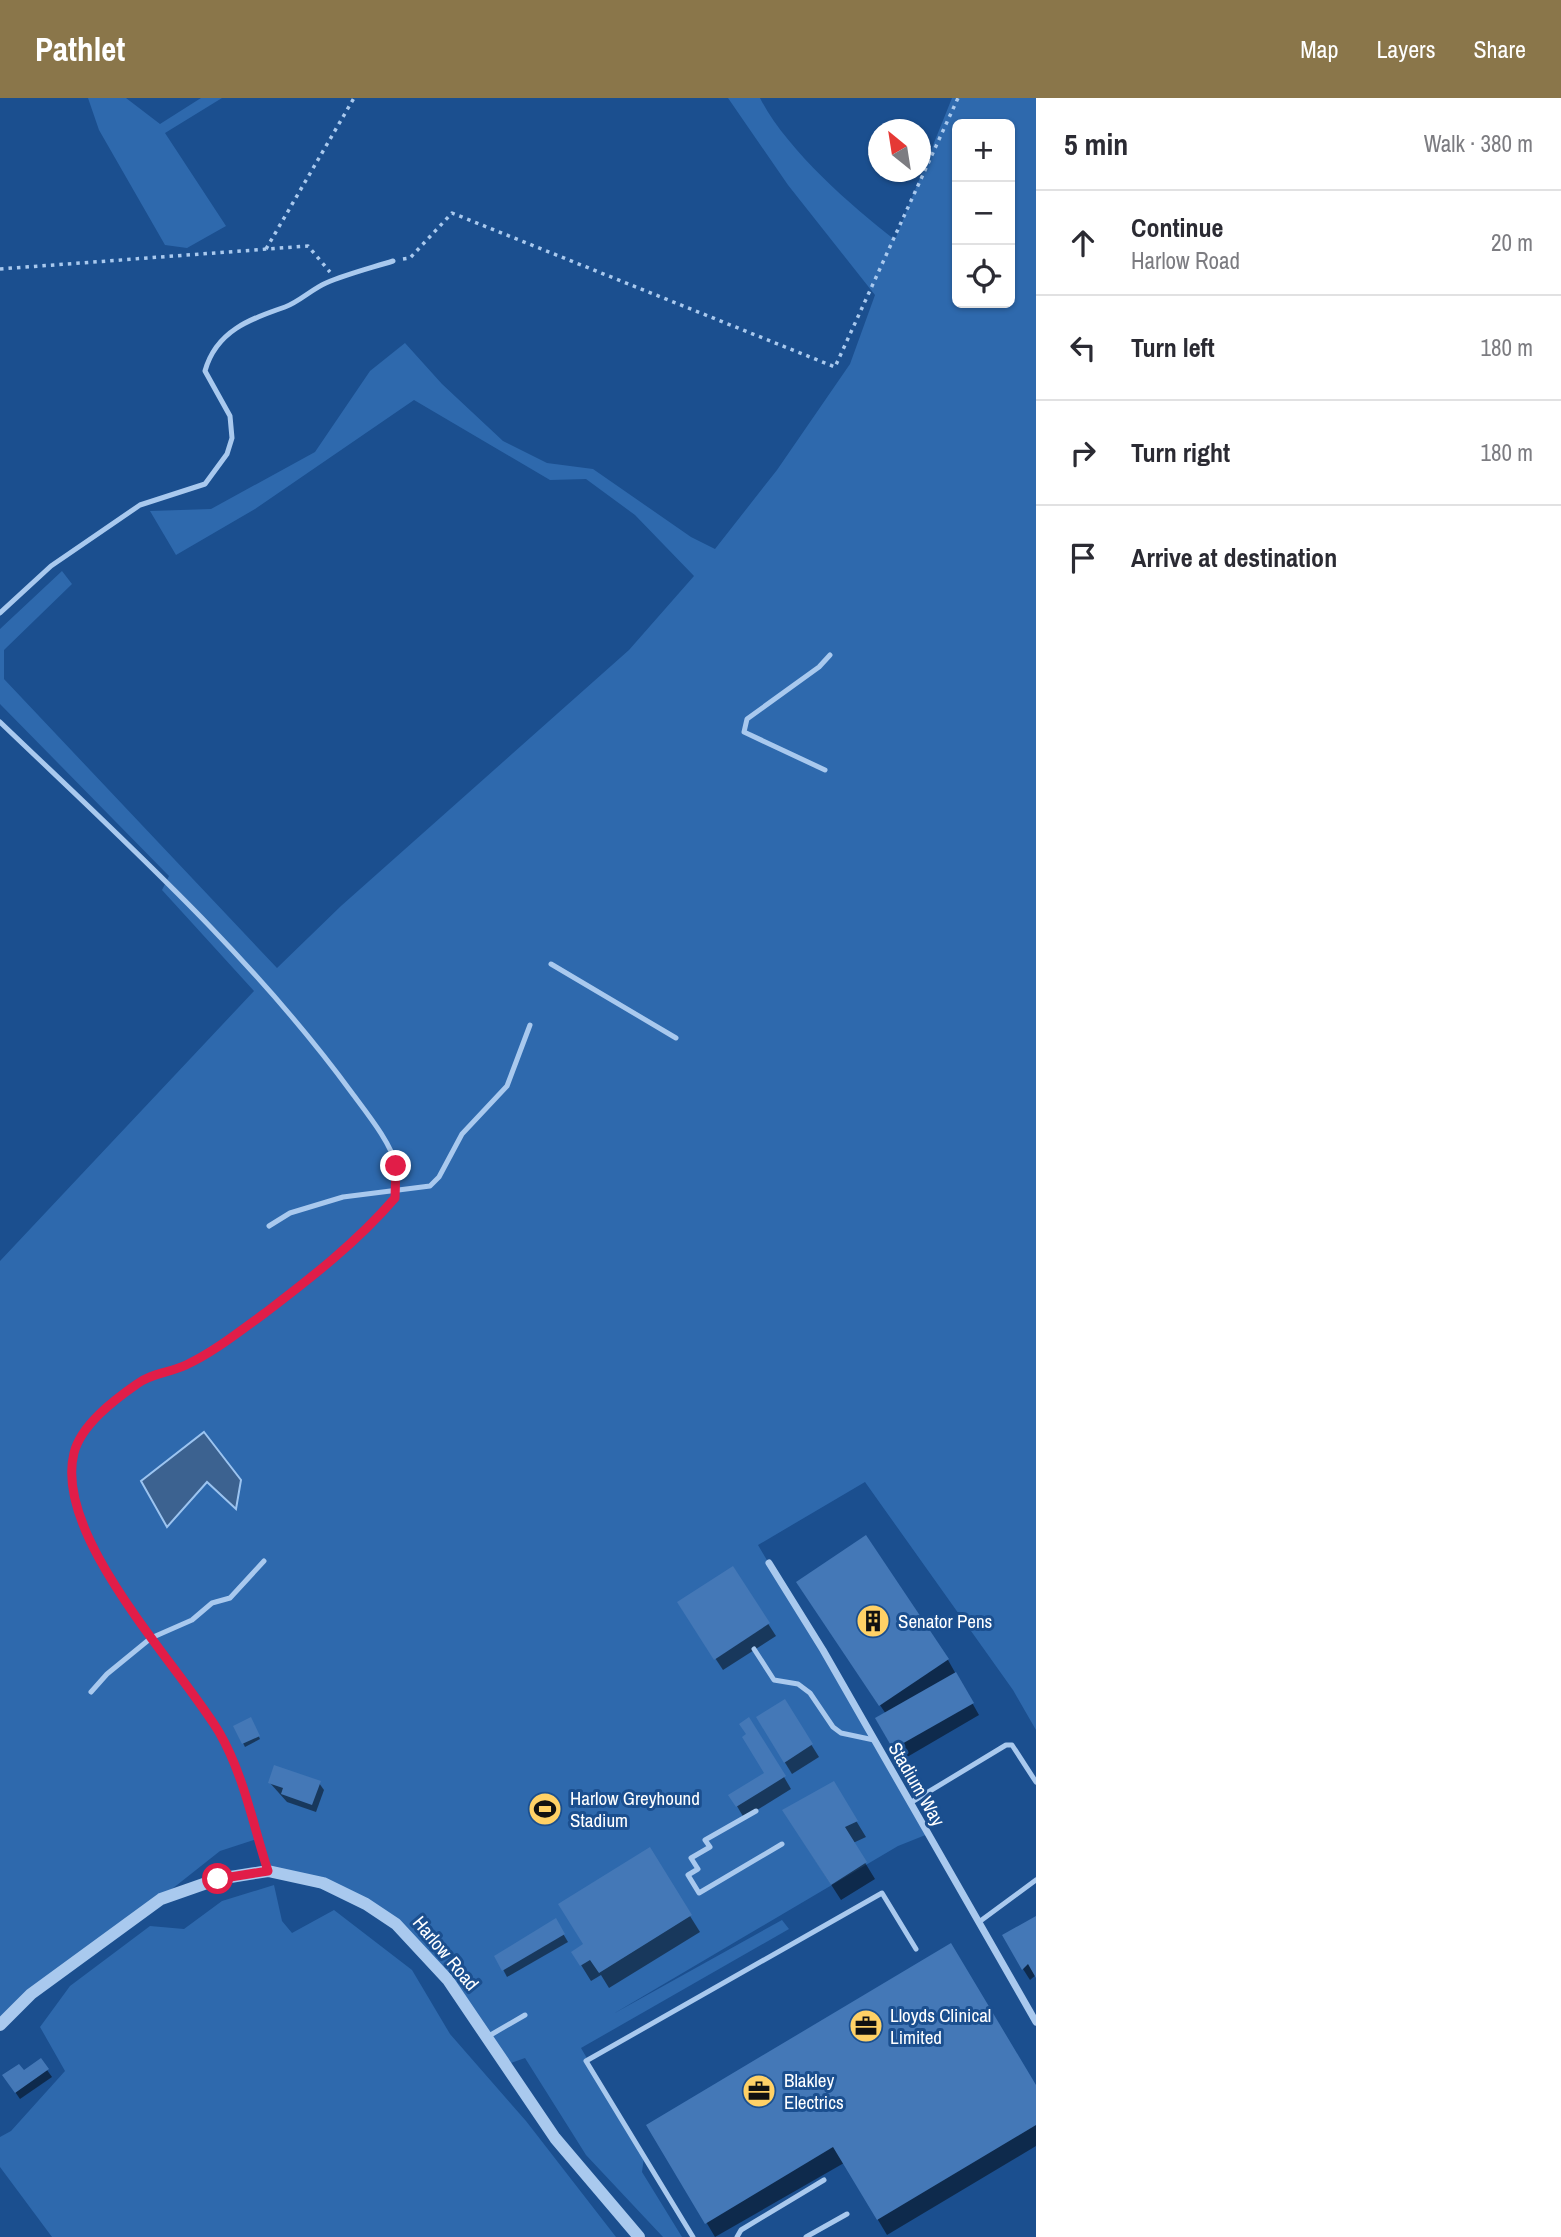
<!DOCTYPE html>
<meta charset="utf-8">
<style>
body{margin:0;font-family:"Archivo Narrow",sans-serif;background:#f7f7f7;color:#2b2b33}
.controls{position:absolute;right:21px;top:21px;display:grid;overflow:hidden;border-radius:10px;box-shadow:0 2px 5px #0004}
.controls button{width:63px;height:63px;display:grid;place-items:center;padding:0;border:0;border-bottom:2px solid #e1e1e2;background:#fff;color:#2b2b33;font:35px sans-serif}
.compass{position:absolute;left:868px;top:21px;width:63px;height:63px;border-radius:50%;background:#fff;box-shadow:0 2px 5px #0004;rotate:330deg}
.stop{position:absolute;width:21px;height:21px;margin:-16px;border:5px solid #e11d48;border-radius:50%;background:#fff}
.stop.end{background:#e11d48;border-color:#fff;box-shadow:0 2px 7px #0008}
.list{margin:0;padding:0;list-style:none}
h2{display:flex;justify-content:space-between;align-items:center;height:91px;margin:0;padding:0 28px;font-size:30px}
h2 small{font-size:23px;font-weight:400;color:#7c7c81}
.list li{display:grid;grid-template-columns:46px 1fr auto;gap:21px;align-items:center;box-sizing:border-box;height:105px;padding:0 28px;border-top:2px solid #e1e1e2}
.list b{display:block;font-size:26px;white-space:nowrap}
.list p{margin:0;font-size:23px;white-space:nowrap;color:#7c7c81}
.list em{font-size:23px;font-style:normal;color:#7c7c81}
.icon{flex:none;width:38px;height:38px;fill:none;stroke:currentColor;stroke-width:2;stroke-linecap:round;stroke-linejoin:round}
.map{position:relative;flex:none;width:1036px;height:2139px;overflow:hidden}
header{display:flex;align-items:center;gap:42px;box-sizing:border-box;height:98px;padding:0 35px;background:#8a764a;color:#fff}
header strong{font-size:33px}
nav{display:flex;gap:38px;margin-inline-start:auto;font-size:24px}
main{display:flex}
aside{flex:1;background:#fff}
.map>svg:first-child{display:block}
.green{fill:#2e69ad;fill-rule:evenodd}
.water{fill:#3c6290;stroke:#9cc4f0;stroke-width:2}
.shadow{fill:#0007}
.building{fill:#4478b7}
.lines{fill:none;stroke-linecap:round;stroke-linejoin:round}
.path{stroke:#a9c9ee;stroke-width:3.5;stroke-dasharray:3.5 5;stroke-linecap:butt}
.service{stroke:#a9c9ee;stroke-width:5}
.minor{stroke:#a9c9ee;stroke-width:7}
.tertiary{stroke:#a9c9ee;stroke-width:12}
.route{stroke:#e11d48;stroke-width:9}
.labels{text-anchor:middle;stroke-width:6;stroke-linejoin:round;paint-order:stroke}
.poi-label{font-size:19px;fill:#fff;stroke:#1b4f8f;text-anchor:start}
.street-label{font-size:19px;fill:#fff;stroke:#1b4f8f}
</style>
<header>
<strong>Pathlet</strong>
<nav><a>Map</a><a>Layers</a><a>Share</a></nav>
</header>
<main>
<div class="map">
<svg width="1036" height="2139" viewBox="0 0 1036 2139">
<rect width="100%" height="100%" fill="#1b4f8f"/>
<g class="green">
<polygon points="88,0 126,0 160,26 201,0 222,0 165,35 226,128 187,150 165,147 99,32"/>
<path d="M728 0H760C786 51 850 107 895 142L952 0H1036V1632L1013 1592 865 1384 758 1447 928 1736 898 1748 613 1916 782 1822 789 1831 581 1950 644 2059 642 2074 682 2139H663L586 2057 525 1960 505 1967 448 1882 366 1806 268 1773 257 1741 220 1753 0 1927V1163L254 893 162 792 169 778 0 606V531L62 473 72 486 4 552V581L277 870 341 808 629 552 694 478 635 417 586 381 550 382 414 302 255 411 176 457 150 413 211 411 315 354 370 273 405 245 442 286 503 343 547 365 593 371 691 439 715 451 777 372 850 266 875 197 788 87ZM957 26H1010V205H957Z"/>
<polygon points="274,1787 282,1823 292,1835 334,1812 412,1872 450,1936 526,2023 616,2139 52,2139 0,2069 0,2039 11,2033 65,1973 40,1929 70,1888 150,1828 184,1831 222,1803"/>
</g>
<polygon class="water" points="204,1334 241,1382 236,1411 207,1384 167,1429 141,1383"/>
<g class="shadow">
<polygon points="865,1440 948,1562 979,1617 902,1662 878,1621 886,1616 805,1496"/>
<polygon points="732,1470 776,1538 723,1572 686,1516"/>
<polygon points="784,1603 819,1659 792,1676 765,1632"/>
<polygon points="251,1622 260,1641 245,1649 235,1629"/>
<polygon points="766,1675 784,1679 791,1691 744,1720 731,1698"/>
<polygon points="270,1685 319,1685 324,1692 316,1714 287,1704"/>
<polygon points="833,1685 866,1739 853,1745 875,1781 841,1802 794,1729"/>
<polygon points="690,1818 700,1834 609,1890 601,1877 591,1883 573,1854 585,1847"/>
<polygon points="1036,1820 1036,1877 1030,1882 1023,1871"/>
<polygon points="555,1822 568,1844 507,1879 496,1858"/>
<polygon points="47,1972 52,1979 20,2001 9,1985 23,1974"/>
<polygon points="1036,1991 1036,2048 887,2137 844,2065 715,2139 649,2027"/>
</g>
<g class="building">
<polygon points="866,1437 949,1561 879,1608 796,1484"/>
<polygon points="733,1468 770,1525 714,1562 677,1504"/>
<polygon points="956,1574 974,1605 893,1651 875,1620"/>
<polygon points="785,1601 813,1646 784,1665 756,1619"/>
<polygon points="251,1619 260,1638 242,1646 233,1628"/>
<polygon points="749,1619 786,1678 736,1709 728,1697 764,1675 742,1639 746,1636 739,1626"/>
<polygon points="274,1667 321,1683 312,1707 281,1696 283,1690 268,1685"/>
<polygon points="834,1683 858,1723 845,1729 867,1764 831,1787 782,1712"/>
<polygon points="650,1749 692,1817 599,1875 590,1862 580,1868 571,1854 583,1846 558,1806"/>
<polygon points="1036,1818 1036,1880 1028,1866 1022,1872 1002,1837"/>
<polygon points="556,1820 565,1836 502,1873 494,1858"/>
<polygon points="951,1845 1036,1987 1036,2027 877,2122 833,2049 705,2126 646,2027"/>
<polygon points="41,1960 49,1971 15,1995 2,1977 19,1966 24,1972"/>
</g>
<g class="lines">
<g class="path">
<polyline points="266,151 354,0"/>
<polyline points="403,161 410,160 452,115 835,269 958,0"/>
<polyline points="0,171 308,148 330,174"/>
</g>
<g class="service">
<path d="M0 515 51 468 140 407 205 386 227 356 232 340 230 318 205 273C216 233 250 221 285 209 299 204 312 191 326 185 347 176 371 170 393 163"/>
<path d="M0 624C122 741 252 858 352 995 366 1014 392 1046 396 1068 398 1078 395 1090 395 1100 338 1166 264 1220 189 1265 174 1274 154 1273 140 1284 114 1302 89 1322 75 1352 43 1425 187 1574 220 1637 243 1680 253 1726 268 1772"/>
<polyline points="825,672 744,634 747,621 819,569 830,557"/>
<polyline points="551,866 676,940"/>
<polyline points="269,1128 290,1115 343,1099 430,1088 439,1079 462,1036 507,988 530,927"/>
<polyline points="754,1551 774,1582 798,1586 810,1595 833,1629 841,1635 874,1642"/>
<polyline points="91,1594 107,1576 151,1540 192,1522 212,1505 230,1500 264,1463"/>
<polyline points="910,1705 1006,1647 1012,1647 1036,1684"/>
<polyline points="756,1713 705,1742 710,1749 691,1760 698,1771 688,1777 699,1795 782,1746"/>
<polyline points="979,1824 1036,1782"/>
<polyline points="487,1939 525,1917"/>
<polyline points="693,2139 586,1963 882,1795 916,1851"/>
<polyline points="737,2139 741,2132 824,2082"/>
<polyline points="806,2139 847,2116"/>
</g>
<polyline class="minor" points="769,1465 823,1552 1036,1924"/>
<polyline class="tertiary" points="0,1927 31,1896 161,1801 218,1781 268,1773 323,1785 366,1806 396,1826 448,1882 555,2040 639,2139"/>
</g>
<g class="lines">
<path class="route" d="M218 1781 268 1773C253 1727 244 1677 219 1634 178 1566 53 1438 74 1355 81 1327 114 1302 137 1286 151 1275 169 1275 186 1267 214 1254 240 1233 265 1215 312 1179 356 1145 395 1100L396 1068"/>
</g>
<defs>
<symbol id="building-disc" viewBox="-11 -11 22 22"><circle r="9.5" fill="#ffd166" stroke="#1b4f8f"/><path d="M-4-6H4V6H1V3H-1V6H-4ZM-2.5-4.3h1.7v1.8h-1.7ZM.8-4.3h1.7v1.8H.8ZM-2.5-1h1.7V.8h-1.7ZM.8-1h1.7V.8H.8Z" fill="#111"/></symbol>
<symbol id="stadium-disc" viewBox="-11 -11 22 22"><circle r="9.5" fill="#ffd166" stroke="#1b4f8f"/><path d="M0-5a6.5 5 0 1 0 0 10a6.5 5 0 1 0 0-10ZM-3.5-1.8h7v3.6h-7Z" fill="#111"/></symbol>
<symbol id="office-disc" viewBox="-11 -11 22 22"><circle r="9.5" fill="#ffd166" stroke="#1b4f8f"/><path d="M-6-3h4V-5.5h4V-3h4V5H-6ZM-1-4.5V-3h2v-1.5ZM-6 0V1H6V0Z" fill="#111"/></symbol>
</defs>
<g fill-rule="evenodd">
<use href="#building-disc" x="854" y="1504" width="38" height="38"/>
<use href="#stadium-disc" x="526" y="1692" width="38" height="38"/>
<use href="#office-disc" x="847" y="1909" width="38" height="38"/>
<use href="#office-disc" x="740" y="1974" width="38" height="38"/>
</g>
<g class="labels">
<g class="poi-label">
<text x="898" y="1530">Senator Pens</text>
<text x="570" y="1707">Harlow Greyhound<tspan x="570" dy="22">Stadium</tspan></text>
<text x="890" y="1924">Lloyds Clinical<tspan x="890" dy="22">Limited</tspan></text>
<text x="784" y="1989">Blakley<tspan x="784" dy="22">Electrics</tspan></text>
</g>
<g class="street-label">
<text transform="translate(917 1686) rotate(60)" y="7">Stadium Way</text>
<text transform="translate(446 1855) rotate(50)" y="7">Harlow Road</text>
</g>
</g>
</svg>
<div class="controls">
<button>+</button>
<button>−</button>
<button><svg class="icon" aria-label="locate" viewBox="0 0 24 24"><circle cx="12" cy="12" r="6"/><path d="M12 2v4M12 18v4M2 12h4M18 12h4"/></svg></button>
</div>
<svg class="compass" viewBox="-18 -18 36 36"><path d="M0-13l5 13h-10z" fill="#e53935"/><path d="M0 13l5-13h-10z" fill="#7c7c81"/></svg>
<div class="stop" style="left:218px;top:1781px"></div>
<div class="stop end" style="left:396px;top:1068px"></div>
</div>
<aside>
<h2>5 min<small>Walk · 380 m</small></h2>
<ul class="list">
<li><svg class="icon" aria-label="ahead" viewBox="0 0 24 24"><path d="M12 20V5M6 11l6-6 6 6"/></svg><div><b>Continue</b><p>Harlow Road</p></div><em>20 m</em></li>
<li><svg class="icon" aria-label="left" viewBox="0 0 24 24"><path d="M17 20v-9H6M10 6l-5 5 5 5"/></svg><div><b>Turn left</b></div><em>180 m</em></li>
<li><svg class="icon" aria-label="right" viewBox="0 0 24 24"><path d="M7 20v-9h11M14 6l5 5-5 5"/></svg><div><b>Turn right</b></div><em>180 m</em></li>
<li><svg class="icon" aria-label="arrive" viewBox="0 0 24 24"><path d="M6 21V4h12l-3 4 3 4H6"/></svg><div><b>Arrive at destination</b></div></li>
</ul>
</aside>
</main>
